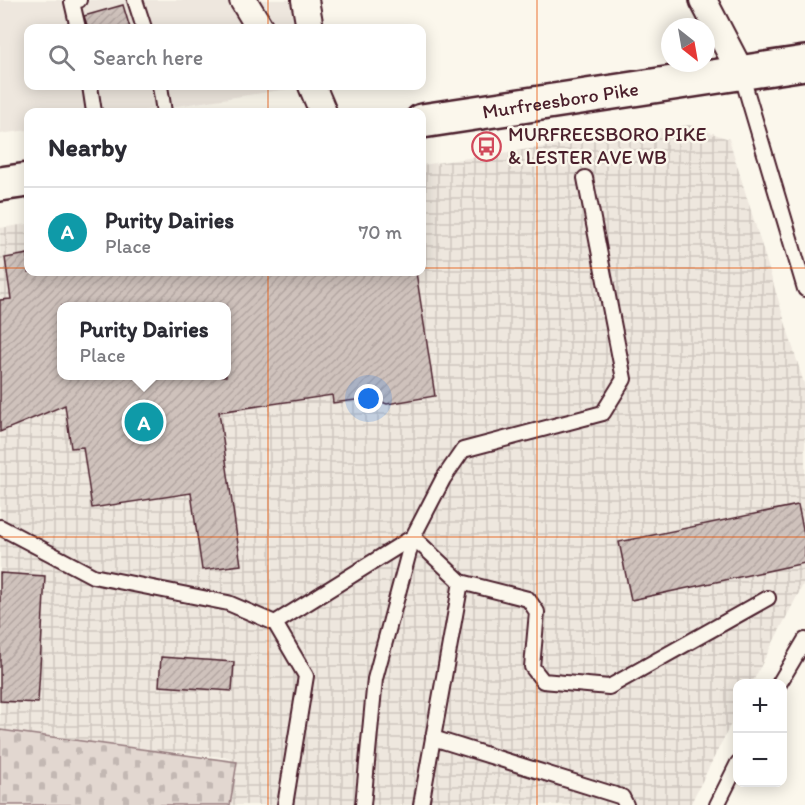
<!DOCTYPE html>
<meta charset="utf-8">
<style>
body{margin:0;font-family:Itim,sans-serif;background:#f2f2f3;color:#2b2b33}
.controls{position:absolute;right:18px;bottom:18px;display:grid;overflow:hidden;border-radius:12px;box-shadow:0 3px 15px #0003}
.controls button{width:54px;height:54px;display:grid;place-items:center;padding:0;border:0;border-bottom:2px solid #e1e1e2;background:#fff;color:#2b2b33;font:30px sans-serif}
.compass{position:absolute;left:661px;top:18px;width:54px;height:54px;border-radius:50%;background:#fff;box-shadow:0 3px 15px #0003;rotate:149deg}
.you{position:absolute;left:369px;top:399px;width:21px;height:21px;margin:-15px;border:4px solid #fff;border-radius:50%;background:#1a73e8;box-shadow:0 0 0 9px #1a73e833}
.badge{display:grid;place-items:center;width:39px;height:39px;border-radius:50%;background:#1a73e8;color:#fff;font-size:20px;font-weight:700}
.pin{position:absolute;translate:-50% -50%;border:3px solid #fff;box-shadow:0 2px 6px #0006}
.popup{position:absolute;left:57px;top:302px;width:174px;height:78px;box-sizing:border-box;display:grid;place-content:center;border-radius:12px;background:#fff;filter:drop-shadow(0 2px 4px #0005);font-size:20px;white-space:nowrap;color:#7c7c81}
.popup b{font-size:22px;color:#2b2b33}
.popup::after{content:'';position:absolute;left:50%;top:100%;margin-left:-12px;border:12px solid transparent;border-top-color:#fff}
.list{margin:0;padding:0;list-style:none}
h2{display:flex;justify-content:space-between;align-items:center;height:78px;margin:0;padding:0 24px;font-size:26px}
h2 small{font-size:20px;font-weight:400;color:#7c7c81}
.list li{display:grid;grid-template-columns:39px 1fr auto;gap:18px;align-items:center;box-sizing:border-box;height:90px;padding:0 24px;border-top:2px solid #e1e1e2}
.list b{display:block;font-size:22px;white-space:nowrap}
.list p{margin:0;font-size:20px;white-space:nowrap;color:#7c7c81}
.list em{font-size:20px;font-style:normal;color:#7c7c81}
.icon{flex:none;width:33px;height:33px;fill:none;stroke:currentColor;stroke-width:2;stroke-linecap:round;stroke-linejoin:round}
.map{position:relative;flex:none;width:805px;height:805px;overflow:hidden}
.search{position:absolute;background:#fff;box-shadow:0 3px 15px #0003;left:24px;top:24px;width:402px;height:66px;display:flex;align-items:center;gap:15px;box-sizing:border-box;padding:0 21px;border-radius:12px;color:#7c7c81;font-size:22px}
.panel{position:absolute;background:#fff;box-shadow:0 3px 15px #0003;left:24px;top:108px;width:402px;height:168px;border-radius:12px}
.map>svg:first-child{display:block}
.built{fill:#eee7de}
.industrial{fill:url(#industrial-grid);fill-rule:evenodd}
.cemetery{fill:url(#cemetery-stones);stroke:#967b7e;stroke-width:1.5}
.building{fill:url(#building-hatch);stroke:#4a1f2b;stroke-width:1.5;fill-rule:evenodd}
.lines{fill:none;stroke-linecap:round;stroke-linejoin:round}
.lane-casing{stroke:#4a1f2b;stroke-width:18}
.street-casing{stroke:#4a1f2b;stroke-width:30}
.primary-casing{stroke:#4a1f2b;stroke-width:38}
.lane{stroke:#fbf7ec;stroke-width:14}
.street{stroke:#fbf7ec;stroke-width:26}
.primary{stroke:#fbf7ec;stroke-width:33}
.grid{fill:none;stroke:#e8590c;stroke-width:1.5;stroke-opacity:0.55}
.labels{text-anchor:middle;stroke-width:5;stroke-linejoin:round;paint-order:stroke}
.street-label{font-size:20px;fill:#4a1f2b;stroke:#fbf7ec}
.poi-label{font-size:20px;fill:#4a1f2b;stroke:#fbf7ec;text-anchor:start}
</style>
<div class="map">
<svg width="805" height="805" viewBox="0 0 805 805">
<defs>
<pattern id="industrial-grid" width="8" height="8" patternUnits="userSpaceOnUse" patternTransform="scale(1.5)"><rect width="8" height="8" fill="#eee7de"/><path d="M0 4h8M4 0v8" fill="none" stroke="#cec6bf"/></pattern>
<pattern id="cemetery-stones" width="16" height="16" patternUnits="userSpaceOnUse" patternTransform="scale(1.5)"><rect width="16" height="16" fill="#e2d7d0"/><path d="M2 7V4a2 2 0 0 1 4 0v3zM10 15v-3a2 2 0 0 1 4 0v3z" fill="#c3b8b3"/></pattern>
<pattern id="building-hatch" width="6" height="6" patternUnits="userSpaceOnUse" patternTransform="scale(1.5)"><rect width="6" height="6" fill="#cfc2bc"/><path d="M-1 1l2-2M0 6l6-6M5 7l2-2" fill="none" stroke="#b3a6a2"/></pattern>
</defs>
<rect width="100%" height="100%" fill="#fbf7ec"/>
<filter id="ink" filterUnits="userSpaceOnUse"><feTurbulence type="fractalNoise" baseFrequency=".0167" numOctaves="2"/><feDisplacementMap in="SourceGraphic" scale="12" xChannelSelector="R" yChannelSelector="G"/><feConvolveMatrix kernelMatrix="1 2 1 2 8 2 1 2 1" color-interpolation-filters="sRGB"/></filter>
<g filter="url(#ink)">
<polygon class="built" points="0,0 298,0 312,28 28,28 28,86 308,86 137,112 28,112 28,130 0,134"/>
<path class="industrial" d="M689 125 729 139 805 387V581L752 683 738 684 737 712 690 805H223L231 758 0 733V228L28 224V272H422V165ZM62 306H226V376H62Z"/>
<polygon class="cemetery" points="0,730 237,762 230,805 0,805"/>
<g class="building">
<polygon points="123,5 130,28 88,28 84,16"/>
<path d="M28 254V272H416L435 396 387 404 371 398 333 403 332 395 219 412 241 565 202 570 191 493 92 508 83 447 71 448 65 405 0 432V300L11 299 5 258ZM62 306H226V376H62Z"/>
<polygon points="798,505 805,538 805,563 631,600 619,542"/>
<polygon points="0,573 45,576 38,703 0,701"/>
<polygon points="161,657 234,662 232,691 159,686"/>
</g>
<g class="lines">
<defs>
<g id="lane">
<polyline points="135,0 144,28"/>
<polyline points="78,28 72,2 79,0"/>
<polyline points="741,73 805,289"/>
<polyline points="90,86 94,112"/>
<polyline points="160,86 164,112"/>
<polyline points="0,527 93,576 228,603 275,623 306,676 285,805"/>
<polyline points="275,623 413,537 461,582 528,599 537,612 532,667 543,681 609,687 768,598"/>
<polyline points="779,684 805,640"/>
<polyline points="433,738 622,797 626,805"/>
<polyline points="363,805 375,679 413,537 443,479 463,450 603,413 624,379 585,178"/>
<polyline points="421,805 461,582"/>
<polyline points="717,805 738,763"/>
</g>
<g id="street">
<polyline points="243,0 260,28"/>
<polyline points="305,0 310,28"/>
<polyline points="703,0 741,73"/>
<polyline points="312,86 323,112"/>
</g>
<g id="primary">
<path id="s1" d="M422 121 805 63"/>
<polyline points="0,184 28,180"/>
</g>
</defs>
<use href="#lane" class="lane-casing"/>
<use href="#street" class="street-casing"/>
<use href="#primary" class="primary-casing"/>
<use href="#lane" class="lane"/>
<use href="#street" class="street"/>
<use href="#primary" class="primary"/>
</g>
</g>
<path class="grid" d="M268 0V28M537 0V805M268 86V112M0 268H28M422 268H805M268 272V805M0 537H805"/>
<defs>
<symbol id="bus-ring" viewBox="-11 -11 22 22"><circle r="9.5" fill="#fbf7ec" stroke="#d1495b" stroke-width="1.5"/><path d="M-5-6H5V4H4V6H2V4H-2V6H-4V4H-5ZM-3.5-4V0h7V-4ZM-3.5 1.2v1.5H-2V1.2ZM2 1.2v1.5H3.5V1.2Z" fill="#d1495b"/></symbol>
</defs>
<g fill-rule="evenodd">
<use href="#bus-ring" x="470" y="130" width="33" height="33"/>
</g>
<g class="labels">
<g class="street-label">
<text dy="7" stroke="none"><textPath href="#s1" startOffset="140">Murfreesboro Pike</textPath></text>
</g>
<g class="poi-label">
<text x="508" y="141">MURFREESBORO PIKE<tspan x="508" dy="23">&amp; LESTER AVE WB</tspan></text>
</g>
</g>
</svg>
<div class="controls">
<button>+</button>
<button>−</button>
</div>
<svg class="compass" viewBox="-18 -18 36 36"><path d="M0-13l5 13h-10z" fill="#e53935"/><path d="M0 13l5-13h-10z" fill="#7c7c81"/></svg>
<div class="you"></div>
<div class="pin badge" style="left:144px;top:422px;background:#0f9aa8">A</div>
<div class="popup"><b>Purity Dairies</b>Place</div>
<div class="search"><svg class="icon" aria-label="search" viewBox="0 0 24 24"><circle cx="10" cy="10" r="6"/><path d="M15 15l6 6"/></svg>Search here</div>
<section class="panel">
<h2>Nearby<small></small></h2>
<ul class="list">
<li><span class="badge" style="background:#0f9aa8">A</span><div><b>Purity Dairies</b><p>Place</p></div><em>70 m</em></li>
</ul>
</section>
</div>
